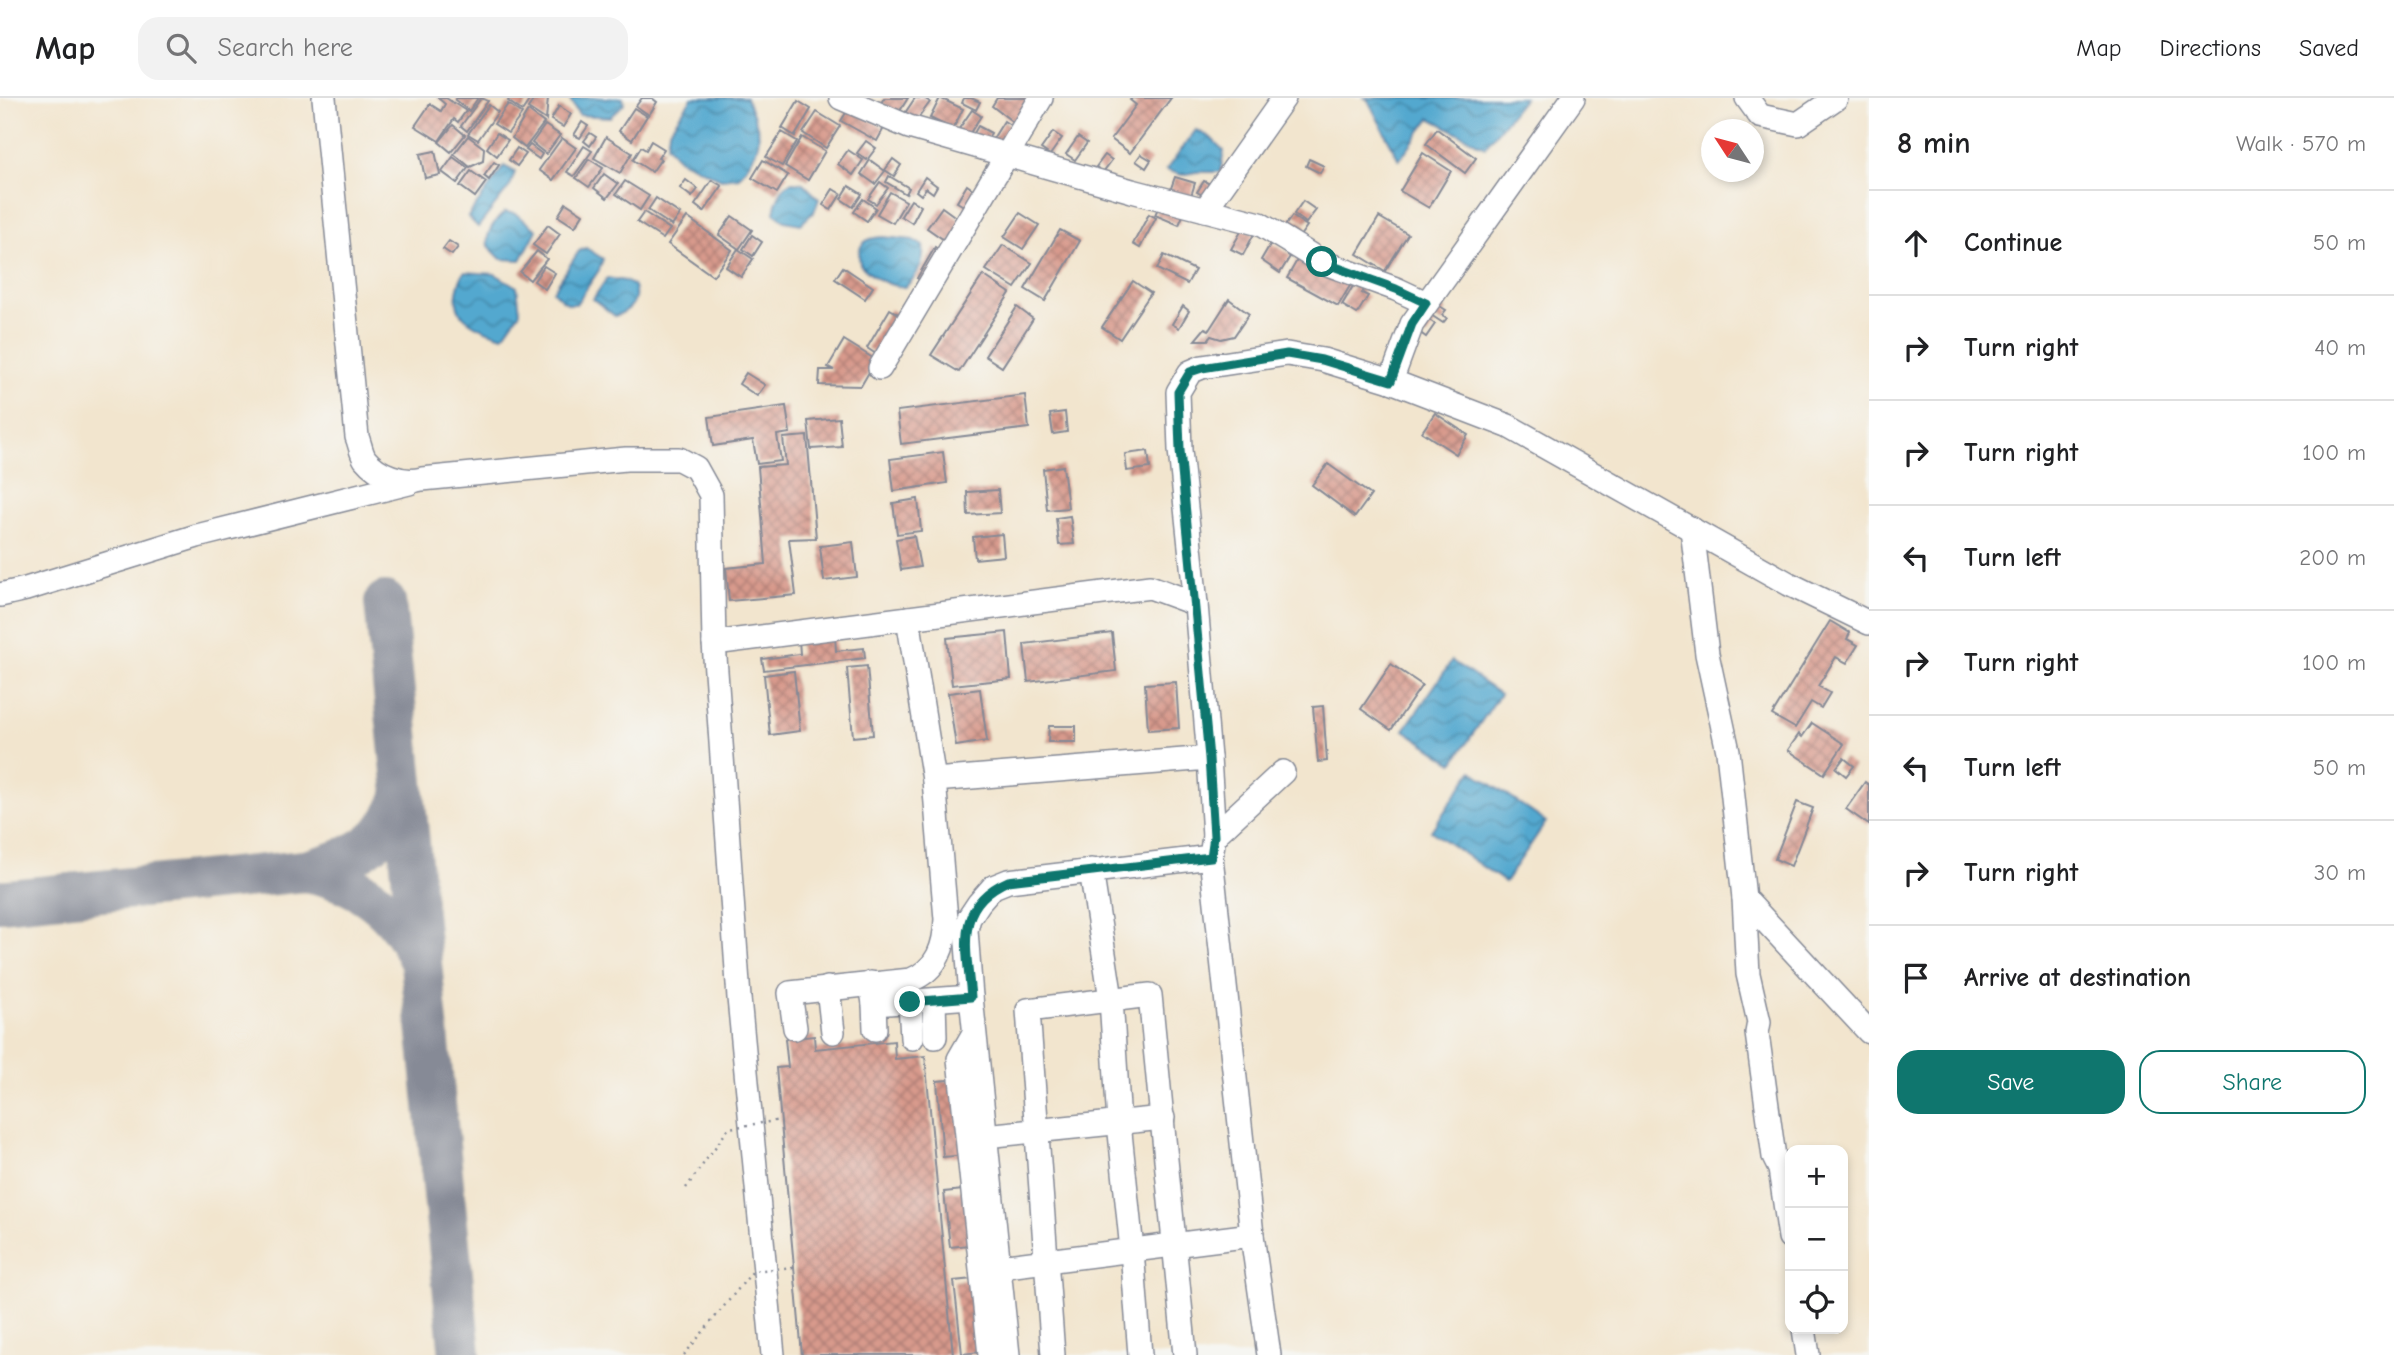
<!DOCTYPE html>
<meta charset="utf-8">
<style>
body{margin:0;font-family:"Comic Neue",sans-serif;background:#f2f2f2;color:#202124}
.controls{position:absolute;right:21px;bottom:21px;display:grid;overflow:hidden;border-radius:14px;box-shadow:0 4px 10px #0003}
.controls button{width:63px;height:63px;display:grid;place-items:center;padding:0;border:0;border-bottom:2px solid #e0e0e0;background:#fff;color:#202124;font:35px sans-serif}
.compass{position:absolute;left:1701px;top:21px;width:63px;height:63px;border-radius:50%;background:#fff;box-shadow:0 4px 10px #0003;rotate:306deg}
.stop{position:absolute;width:21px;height:21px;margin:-16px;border:5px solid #0f766e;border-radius:50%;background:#fff}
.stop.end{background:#0f766e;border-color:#fff;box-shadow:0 2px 7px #0008}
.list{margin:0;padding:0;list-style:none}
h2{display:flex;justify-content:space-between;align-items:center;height:91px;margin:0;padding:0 28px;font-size:30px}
h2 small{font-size:23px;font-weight:400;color:#757577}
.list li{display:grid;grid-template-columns:46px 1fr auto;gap:21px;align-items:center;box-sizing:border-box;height:105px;padding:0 28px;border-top:2px solid #e0e0e0}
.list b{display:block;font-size:26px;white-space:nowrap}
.list em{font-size:23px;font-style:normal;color:#757577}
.actions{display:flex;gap:14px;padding:21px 28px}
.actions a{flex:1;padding:16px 0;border:2px solid #0f766e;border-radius:21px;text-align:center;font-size:24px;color:#0f766e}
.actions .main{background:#0f766e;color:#fff}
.icon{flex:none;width:38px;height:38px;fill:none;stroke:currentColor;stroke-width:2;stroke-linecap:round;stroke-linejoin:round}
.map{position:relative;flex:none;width:1869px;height:1257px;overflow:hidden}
header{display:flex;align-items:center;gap:42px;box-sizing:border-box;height:98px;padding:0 35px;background:#fff;border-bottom:2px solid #e0e0e0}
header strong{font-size:33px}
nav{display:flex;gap:38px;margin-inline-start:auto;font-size:24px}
.search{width:490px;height:63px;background:#f2f2f2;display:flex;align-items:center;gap:18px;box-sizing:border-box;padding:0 24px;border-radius:21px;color:#757577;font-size:26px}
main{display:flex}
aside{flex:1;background:#fff}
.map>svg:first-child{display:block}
.water{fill:url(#water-waves);stroke:#376c96;stroke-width:2}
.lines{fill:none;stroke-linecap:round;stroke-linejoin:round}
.taxiway{stroke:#868a96;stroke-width:42}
.building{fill:url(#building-cross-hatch)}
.minor-casing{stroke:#868a96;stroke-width:26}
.minor{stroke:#fff;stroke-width:23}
.path-bridge{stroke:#868a96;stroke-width:2.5;stroke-dasharray:2 5;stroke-linecap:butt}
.route{stroke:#0f766e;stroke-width:9}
</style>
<header>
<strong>Map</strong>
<div class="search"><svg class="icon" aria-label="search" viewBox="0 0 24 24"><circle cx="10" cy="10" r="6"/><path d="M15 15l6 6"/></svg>Search here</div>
<nav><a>Map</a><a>Directions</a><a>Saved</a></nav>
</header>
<main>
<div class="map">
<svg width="1869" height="1257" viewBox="0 0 1869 1257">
<defs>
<pattern id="water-waves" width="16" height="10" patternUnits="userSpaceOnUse" patternTransform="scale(1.75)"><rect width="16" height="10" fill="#53a8cf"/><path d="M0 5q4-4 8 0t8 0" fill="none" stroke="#4489ab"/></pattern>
<pattern id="building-cross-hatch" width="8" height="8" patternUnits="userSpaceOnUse" patternTransform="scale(1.75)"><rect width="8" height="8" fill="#d89a8c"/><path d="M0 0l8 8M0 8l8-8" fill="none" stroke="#ae7e76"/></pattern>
</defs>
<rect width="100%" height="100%" fill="#f6f6f2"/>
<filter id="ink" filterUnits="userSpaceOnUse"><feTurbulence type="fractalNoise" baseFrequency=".0143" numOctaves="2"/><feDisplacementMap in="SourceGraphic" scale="14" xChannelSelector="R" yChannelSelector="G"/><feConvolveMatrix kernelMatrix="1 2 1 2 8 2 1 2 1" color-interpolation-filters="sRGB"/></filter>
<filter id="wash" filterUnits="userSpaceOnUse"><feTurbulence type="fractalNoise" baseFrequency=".00686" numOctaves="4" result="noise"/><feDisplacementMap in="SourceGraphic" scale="28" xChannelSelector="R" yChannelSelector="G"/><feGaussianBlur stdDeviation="1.57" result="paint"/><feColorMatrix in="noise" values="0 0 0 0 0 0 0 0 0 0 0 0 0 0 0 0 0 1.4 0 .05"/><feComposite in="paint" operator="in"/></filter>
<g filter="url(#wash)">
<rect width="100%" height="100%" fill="#f2e5ce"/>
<g class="water">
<polygon points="569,0 623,0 624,6 610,19 579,17"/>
<path d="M692 0H746C763 38 765 45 739 79L721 81 678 61 667 47 669 33Z"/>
<polygon points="1365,0 1524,0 1485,49 1430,20 1399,62 1368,2"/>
<polygon points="1196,32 1210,39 1224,53 1220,74 1196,74 1182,77 1166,72"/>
<polygon points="504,68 515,74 510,88 478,129 468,119"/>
<path d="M791 84 803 85 819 101 814 114 801 126 785 123 774 115C776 103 781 90 791 84Z"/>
<path d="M505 114 516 116 537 132 521 162 501 161 488 148C486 133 494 124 505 114Z"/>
<path d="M883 139 913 142 923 148C925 163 917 179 905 189 888 188 871 179 860 166 856 146 865 140 883 139Z"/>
<polygon points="586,150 603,161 599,172 576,206 569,206 561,201 553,193 579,153"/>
<path d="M464 174 495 176 517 189 520 214 503 238C466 227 444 214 464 174Z"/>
<path d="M607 180 625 183 634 188C639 204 629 213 615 218L593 201Z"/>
<polygon points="1452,563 1500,596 1453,665 1404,632"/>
<polygon points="1472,673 1546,724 1505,784 1431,733"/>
</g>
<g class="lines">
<g class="taxiway">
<polyline points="385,504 460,1257"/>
<path d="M305 773C353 761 389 745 404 695"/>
<path d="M0 803 305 773C357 782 397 811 418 859"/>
</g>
</g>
<g id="blocks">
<g class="building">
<polygon points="438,0 446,0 466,13 458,24 454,21 439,43 415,28 430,6 441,13 445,6"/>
<polygon points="457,0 478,0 469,13 455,2"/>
<polygon points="481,0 488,3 467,33 461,28"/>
<polygon points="510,0 531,0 522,13 508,3"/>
<polygon points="535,0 548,0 546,22 528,10"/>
<polygon points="642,0 652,0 657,4 649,17 636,8"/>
<polygon points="884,0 908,0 898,16 881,5"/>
<polygon points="915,0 924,0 930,4 914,26 903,18"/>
<polygon points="940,0 963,11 953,31 930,20"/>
<polygon points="964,0 971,0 980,4 976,12 962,5"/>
<polygon points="997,0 1030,0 1013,24 992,8"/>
<polygon points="1132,0 1171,0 1130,55 1111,41 1136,7 1130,2"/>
<polygon points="798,3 811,11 795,38 782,30"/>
<polygon points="508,6 522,16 508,35 494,26"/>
<polygon points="489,7 498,14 478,42 468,36"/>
<polygon points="559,8 571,16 563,29 551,22"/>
<polygon points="634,10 647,18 632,42 619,33"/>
<polygon points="849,10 884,30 877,43 841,23"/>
<polygon points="972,12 981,18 964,44 954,38"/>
<polygon points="528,13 544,25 525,50 512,40"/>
<polygon points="817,14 840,28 826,50 803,35"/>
<polygon points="1004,23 1013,29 997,53 989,47"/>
<polygon points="582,24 588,28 580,40 574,37"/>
<polygon points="453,27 465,37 451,54 439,44"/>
<polygon points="545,27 560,37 546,56 532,45"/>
<polygon points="978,28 991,35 984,49 970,42"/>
<polygon points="1437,31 1476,60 1465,75 1426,46"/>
<polygon points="782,34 797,43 782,68 766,59"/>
<polygon points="1053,34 1062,40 1050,57 1041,51"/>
<polygon points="497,35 508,42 497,58 487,50"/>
<polygon points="590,35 596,39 590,48 584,43"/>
<polygon points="468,38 484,50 483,63 470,69 454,56"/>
<polygon points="606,39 632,55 620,75 594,60"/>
<polygon points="802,39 825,53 808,82 785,68"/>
<polygon points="1078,39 1087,45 1075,62 1066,56"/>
<polygon points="562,40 576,50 553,82 539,72"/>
<polygon points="651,43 664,51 658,60 661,61 652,74 633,62 641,49 646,52"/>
<polygon points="866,43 876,50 867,62 857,55"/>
<polygon points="530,47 542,56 539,61 526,52"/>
<polygon points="584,48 592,53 574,78 567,74"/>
<polygon points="517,50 526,56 517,68 509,62"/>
<polygon points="848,52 863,62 853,77 838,66"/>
<polygon points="435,53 440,77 425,80 420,56"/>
<polygon points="1423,55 1451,73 1429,110 1400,93"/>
<polygon points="1141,56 1151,62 1146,70 1136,63"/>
<polygon points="1105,57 1112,62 1103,74 1096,69"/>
<polygon points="453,59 468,70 457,85 442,74"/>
<polygon points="589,61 603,70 589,89 576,80"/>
<polygon points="893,61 901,67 894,78 885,72"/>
<polygon points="1309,61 1324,68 1320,75 1306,68"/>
<polygon points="763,62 788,77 777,95 752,80"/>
<polygon points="870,62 885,73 875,86 861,76"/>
<polygon points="494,64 499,67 489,82 484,78"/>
<polygon points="471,73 486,84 475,99 460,88"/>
<polygon points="604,76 618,86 607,100 594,90"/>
<polygon points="889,78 909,90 906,96 886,84"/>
<polygon points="925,79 937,88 933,95 926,90 921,97 916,93"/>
<polygon points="1175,79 1195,85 1191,98 1170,93"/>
<polygon points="686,82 698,91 692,99 680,90"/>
<polygon points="712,82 722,88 704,114 695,107"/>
<polygon points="625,83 649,98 640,112 616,96"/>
<polygon points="1204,83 1212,87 1206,99 1197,94"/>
<polygon points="880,84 888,90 876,106 868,101"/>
<polygon points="967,87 977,94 967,110 957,104"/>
<polygon points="849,88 862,96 853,109 841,101"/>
<polygon points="833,91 841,96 831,112 823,107"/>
<polygon points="890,94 906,103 893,125 877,116"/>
<polygon points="656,100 680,116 672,128 648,112"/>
<polygon points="863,101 876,110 867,123 854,114"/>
<polygon points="911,102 921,108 912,125 901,118"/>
<polygon points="1303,103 1316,112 1306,125 1294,116"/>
<polygon points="566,105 583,116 575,129 558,118"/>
<polygon points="1160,105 1184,115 1179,127 1155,117"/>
<polygon points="942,109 964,125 950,146 927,130"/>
<polygon points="644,114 670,131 663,141 637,124"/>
<polygon points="1020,115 1039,127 1023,151 1004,139"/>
<polygon points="1149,116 1156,120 1140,150 1133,146"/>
<polygon points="732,118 752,132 739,151 719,137"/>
<polygon points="1292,118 1307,128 1295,145 1280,135"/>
<polygon points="687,119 732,152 713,178 668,146"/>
<polygon points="1379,119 1408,136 1385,173 1357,156"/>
<polygon points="548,127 560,136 546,156 533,147"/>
<polygon points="1243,130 1254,136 1243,157 1231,151"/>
<polygon points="1060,132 1080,143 1045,203 1025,191"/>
<polygon points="752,137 762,144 753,158 743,151"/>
<polygon points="449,143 458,149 452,157 443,151"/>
<polygon points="1271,145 1291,157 1280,175 1261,162"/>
<polygon points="1003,147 1032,165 1015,190 986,172"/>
<polygon points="935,149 944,155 926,185 917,180"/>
<polygon points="738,151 753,161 741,179 726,169"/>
<polygon points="537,153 547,161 530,182 520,174"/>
<polygon points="1164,157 1195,172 1187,186 1157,171"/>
<polygon points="1300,157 1351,186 1338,208 1287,180"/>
<polygon points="544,168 555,175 545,191 534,183"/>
<polygon points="843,169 873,189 865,201 835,181"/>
<polygon points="983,177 1010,195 959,274 931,257"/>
<polygon points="1133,183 1151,195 1120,241 1102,229"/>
<polygon points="1356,183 1366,189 1362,195 1368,198 1357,216 1342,207"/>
<polygon points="1229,201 1249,216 1234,238 1221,241 1211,238 1208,242 1195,242 1205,230 1209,232"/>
<polygon points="1438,207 1446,212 1442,217 1447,220 1443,225 1431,217"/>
<polygon points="1183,208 1189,213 1179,230 1172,226"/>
<polygon points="1017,209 1033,221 1002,269 985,258"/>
<polygon points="890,211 902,218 879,258 867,250"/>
<polygon points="1428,221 1435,226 1426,239 1419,234"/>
<polygon points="844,242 876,262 861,288 819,287 820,272 834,272 828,269"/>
<polygon points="746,275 765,287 757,298 739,286"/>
<polygon points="1025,297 1029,330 901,346 897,313"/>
<polygon points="786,308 790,335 777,337 781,363 757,366 753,342 713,348 709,319"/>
<polygon points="1065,314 1067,334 1053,336 1050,316"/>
<polygon points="1435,315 1468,337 1456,356 1422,334"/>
<polygon points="839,320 842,349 811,351 808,323"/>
<polygon points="807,338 816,440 789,441 796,497 729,503 726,470 766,466 758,369 786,367 783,340"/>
<polygon points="1148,353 1150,370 1127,373 1125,356"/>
<polygon points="943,354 947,385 894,393 890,361"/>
<polygon points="1328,366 1371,397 1355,419 1312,387"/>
<polygon points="1063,368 1068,410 1047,412 1043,371"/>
<polygon points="998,392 1000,415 968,417 967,394"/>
<polygon points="918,401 921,433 897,436 893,405"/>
<polygon points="1070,418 1074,446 1059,447 1056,420"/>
<polygon points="1002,436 1004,458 975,461 973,439"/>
<polygon points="914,438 920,469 901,472 896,441"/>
<polygon points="853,444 857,479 824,483 820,448"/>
<polygon points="1830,523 1850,535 1847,541 1858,547 1847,565 1836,559 1818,588 1830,595 1821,610 1811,604 1795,630 1772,617"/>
<polygon points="1007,534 1011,581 952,587 947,540"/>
<polygon points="1112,535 1116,573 1028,584 1024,546"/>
<polygon points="835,538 836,553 864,550 865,560 764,572 762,561 800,556 799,542"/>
<polygon points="1391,566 1422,587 1391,632 1361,611"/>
<polygon points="867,568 873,637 853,639 847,570"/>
<polygon points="794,573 800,633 770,637 764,577"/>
<polygon points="1176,584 1179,630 1148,632 1145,586"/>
<polygon points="980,591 987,643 956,648 948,595"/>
<polygon points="1323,608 1327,663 1318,664 1313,609"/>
<polygon points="1812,625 1844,646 1824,676 1788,652 1799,636 1802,639"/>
<polygon points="1049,628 1076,628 1076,644 1048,644"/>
<polygon points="1844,660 1854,668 1846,678 1836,670"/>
<polygon points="1865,684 1869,687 1869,727 1846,711"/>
<polygon points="1797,704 1813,710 1791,768 1775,761"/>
<polygon points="814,938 815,951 894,943 895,961 925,958 953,1257 802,1257 776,970 788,969 785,941"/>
<polygon points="973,980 979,1056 943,1059 937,983"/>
<polygon points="983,1090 988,1145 950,1149 944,1094"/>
<polygon points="992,1179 999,1252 962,1256 954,1183"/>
</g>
</g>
</g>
<g filter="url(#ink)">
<use href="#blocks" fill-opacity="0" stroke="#868a96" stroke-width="2"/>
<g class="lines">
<defs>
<g id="minor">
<path d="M324 0 357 339C360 346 361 355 365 361 378 377 403 386 422 381L626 361H679L696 370 711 397 714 545 739 900 773 1257"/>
<polyline points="841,0 909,29 1132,93 1260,126 1322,164 1396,191 1426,205"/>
<polyline points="1573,0 1412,226 1391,283 1508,328 1789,486 1869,525"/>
<polyline points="1747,0 1760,18 1798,26 1836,0"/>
<polyline points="1205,112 1284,0"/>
<polyline points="880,270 1041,0"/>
<polyline points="1692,431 1707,556 1728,653 1744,800 1869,934"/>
<polyline points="0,497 26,491 197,438 409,385"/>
<polyline points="1196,506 1180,352 1178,294 1190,274 1202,269 1287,256 1323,262 1391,283"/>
<polyline points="714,545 1150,489 1196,506 1209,660 1214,738 1211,759 1252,1137 1269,1257"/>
<polyline points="934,682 1209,660"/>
<polyline points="1214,738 1283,674"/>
<polyline points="1091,772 1111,901 1119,1025 1132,1152 1140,1257"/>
<polyline points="1744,800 1748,876 1759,924 1757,935 1774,1059 1780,1071 1790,1139"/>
<polyline points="871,885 874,906 971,899"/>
<polyline points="828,890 833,934"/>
<polyline points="934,902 935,939"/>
<polyline points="910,904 912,940"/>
<polyline points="874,906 875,931"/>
<path d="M795 930 790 895 911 882C938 871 945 848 946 821L934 682 908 520"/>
<polyline points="974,935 959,961 990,1257"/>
<polyline points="985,1038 1163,1020"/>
<polyline points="999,1169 1252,1137"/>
<polyline points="1804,1231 1808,1257"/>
<polyline points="1008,1257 971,899 966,832 969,820 979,805 993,789 1008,783 1211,759"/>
<polyline points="1053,1257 1028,912 1150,897 1185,1257"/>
</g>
</defs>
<use href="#minor" class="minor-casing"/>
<use href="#minor" class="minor"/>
<g class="path-bridge">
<polyline points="686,1090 729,1030 781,1022"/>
<polyline points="684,1257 753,1173 794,1169"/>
</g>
</g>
</g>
<g class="lines" filter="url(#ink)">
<path class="route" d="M910 904 971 899C967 851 953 807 1008 783L1211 759 1214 738 1209 660 1180 352 1178 294 1190 274 1202 270 1287 256 1322 262 1391 283 1412 226 1426 205 1396 191 1322 164"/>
</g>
</svg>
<div class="controls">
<button>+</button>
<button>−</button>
<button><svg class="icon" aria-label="locate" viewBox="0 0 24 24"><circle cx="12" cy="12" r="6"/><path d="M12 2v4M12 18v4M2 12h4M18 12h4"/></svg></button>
</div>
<svg class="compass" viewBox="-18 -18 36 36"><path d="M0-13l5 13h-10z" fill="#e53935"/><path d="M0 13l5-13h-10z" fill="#757577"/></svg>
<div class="stop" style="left:1322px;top:164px"></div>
<div class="stop end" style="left:910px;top:904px"></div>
</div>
<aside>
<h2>8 min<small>Walk · 570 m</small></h2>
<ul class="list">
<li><svg class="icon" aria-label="ahead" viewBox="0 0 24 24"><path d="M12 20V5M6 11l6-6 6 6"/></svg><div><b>Continue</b></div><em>50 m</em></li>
<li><svg class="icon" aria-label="right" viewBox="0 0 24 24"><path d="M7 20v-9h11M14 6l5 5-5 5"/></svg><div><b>Turn right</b></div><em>40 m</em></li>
<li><svg class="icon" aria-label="right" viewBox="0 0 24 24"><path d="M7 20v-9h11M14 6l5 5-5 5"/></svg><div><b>Turn right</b></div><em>100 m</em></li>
<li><svg class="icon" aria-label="left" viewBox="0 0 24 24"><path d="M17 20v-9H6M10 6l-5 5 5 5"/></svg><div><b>Turn left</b></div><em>200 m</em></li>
<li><svg class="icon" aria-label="right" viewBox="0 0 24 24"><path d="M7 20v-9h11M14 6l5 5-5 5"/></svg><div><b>Turn right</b></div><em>100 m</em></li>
<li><svg class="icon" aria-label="left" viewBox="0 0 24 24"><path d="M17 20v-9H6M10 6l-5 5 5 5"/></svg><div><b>Turn left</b></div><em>50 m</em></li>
<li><svg class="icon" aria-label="right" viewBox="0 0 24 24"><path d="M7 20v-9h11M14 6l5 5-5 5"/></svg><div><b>Turn right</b></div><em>30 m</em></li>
<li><svg class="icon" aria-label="arrive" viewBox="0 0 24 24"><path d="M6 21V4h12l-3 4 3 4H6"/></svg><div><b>Arrive at destination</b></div></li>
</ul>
<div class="actions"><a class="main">Save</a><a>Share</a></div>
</aside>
</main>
